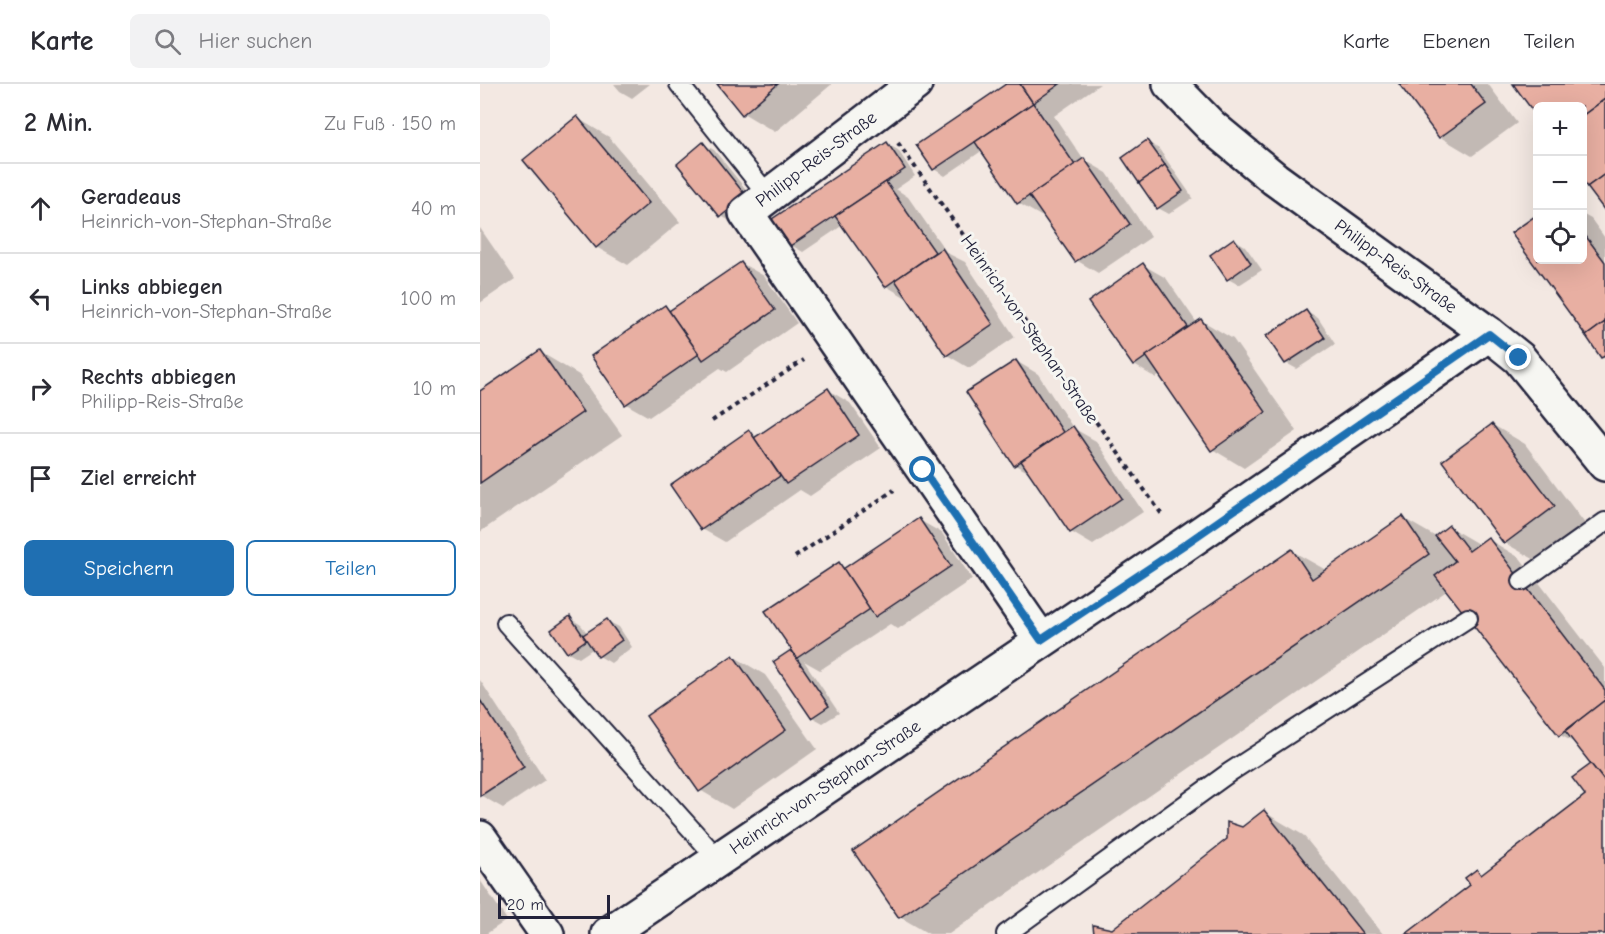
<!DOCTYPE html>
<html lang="de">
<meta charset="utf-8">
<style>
body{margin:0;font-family:"Comic Neue",sans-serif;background:#f2f2f3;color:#2b2b33}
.controls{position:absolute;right:18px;top:18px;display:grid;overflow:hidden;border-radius:9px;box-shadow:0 6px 24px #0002}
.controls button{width:54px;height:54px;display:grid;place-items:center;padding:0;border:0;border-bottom:2px solid #e1e1e2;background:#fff;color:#2b2b33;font:30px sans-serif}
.scale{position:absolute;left:18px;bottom:15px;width:112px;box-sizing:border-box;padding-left:6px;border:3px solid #22223b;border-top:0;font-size:16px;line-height:21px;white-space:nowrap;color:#22223b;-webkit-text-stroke:4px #f6f6f2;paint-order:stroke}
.stop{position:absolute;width:18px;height:18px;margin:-14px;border:4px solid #1f6fb2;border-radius:50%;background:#fff}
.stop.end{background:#1f6fb2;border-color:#fff;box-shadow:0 2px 6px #0008}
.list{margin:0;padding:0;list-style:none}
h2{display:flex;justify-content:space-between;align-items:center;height:78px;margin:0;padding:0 24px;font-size:26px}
h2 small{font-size:20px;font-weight:400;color:#7c7c81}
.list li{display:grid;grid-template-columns:39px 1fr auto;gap:18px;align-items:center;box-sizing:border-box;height:90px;padding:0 24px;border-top:2px solid #e1e1e2}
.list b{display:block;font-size:22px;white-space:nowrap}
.list p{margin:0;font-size:20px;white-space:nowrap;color:#7c7c81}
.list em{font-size:20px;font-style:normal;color:#7c7c81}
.actions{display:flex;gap:12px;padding:18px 24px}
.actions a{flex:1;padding:14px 0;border:2px solid #1f6fb2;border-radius:9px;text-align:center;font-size:21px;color:#1f6fb2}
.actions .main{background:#1f6fb2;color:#fff}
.icon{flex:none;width:33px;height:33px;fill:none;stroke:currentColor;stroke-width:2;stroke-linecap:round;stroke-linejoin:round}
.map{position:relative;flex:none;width:1125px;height:850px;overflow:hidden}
header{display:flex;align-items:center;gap:36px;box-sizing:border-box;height:84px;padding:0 30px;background:#fff;border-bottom:2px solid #e1e1e2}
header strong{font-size:28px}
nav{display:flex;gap:33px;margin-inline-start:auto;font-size:21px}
.search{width:420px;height:54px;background:#f2f2f3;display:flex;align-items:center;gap:15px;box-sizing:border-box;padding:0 21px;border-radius:9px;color:#7c7c81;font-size:22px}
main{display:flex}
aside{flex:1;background:#fff}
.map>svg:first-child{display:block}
.shadow{fill:#0003}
.building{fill:#e8afa2;stroke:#22223b;stroke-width:1.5}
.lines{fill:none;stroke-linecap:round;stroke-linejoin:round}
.lane-casing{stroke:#22223b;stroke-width:22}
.street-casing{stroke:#22223b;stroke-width:38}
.path{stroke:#22223b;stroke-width:4;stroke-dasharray:4.5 4.5;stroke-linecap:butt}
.lane{stroke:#f6f6f2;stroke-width:18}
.street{stroke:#f6f6f2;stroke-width:33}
.route{stroke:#1f6fb2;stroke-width:8}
.labels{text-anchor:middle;stroke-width:6;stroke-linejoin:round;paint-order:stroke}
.street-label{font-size:18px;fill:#22223b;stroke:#f6f6f2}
</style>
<header>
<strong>Karte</strong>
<div class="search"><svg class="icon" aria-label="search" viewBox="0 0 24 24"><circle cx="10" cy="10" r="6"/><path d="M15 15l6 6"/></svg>Hier suchen</div>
<nav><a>Karte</a><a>Ebenen</a><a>Teilen</a></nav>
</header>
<main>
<aside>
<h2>2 Min.<small>Zu Fuß · 150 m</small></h2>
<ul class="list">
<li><svg class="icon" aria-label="ahead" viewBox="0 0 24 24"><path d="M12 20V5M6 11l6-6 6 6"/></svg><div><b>Geradeaus</b><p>Heinrich-von-Stephan-Straße</p></div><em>40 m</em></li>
<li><svg class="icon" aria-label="left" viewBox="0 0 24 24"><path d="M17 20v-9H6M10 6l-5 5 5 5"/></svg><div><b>Links abbiegen</b><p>Heinrich-von-Stephan-Straße</p></div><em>100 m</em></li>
<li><svg class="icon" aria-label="right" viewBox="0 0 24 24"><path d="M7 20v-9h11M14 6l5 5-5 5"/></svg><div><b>Rechts abbiegen</b><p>Philipp-Reis-Straße</p></div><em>10 m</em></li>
<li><svg class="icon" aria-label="arrive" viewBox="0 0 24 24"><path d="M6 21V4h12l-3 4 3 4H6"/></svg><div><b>Ziel erreicht</b></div></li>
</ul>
<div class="actions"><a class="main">Speichern</a><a>Teilen</a></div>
</aside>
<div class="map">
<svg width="1125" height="850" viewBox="0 0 1125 850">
<rect width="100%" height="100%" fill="#f3e8e2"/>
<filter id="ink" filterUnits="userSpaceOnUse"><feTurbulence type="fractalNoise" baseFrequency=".0167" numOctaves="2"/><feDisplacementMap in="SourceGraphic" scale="12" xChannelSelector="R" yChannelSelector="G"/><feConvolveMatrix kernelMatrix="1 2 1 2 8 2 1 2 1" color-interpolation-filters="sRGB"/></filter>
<g filter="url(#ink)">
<g class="shadow">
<polygon points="134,0 170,0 152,14 140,7"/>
<polygon points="238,0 352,0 295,48 263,29"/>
<polygon points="529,0 620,0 574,32 603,75 627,89 671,153 618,189 596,176 564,130 561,132 538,119 503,66 465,92 454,85 438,61"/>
<polygon points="921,0 1008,0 1037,39 992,72 960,53"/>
<polygon points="1035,0 1125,0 1125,124 1102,22 1058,22"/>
<polygon points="97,34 129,53 200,138 148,181 116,163"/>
<polygon points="668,58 679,65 713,114 689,130 678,124"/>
<polygon points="223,60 234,66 277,119 252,138 241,132"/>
<polygon points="407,60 418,66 435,92 416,105 428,113 467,169 485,178 535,253 489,284 467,271 428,215 406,202 363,141 323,168 311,161 294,136"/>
<polygon points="1102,130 1111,135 1125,154 1125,275 1033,150 1058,176 1102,176"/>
<polygon points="0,144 35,195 0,219"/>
<polygon points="754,155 765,162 782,186 759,201 748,195"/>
<polygon points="261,179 284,192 317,239 247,288 240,284 169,333 146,320 185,223 192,227"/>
<polygon points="663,181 686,194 717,239 721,236 753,255 817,347 764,384 732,365 680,291 676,294 654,281"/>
<polygon points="826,228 838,234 855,260 817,285 806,279"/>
<polygon points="60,268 99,291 142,351 0,448 0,309"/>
<polygon points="536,277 558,290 593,344 616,357 663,428 613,461 591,448 552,390 535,381"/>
<polygon points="348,306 370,319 401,364 330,412 320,406 245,458 222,445 269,348 278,353"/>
<polygon points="1013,341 1045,360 1106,441 1057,477 1025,459"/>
<polygon points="923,434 956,453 969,443 1000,461 1008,455 1040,474 1125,584 1125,850 928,850 992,801 997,787 1004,791 1107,712 1113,680 1099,661 1080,651 968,506 469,850 449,850 420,833 375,768 812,467 846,486"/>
<polygon points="439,436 462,449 492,495 418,545 410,540 340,586 324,577 359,629 343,639 332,633 311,567 316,571 359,480 367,485"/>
<polygon points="90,534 101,541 108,550 127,537 139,543 152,563 131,579 119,572 114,564 99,574 88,568"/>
<polygon points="253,572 285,591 337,665 252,725 220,706"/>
<polygon points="0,596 65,696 23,724 0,711"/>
<polygon points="784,728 823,751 903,850 615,850 632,846"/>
<polygon points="0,796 27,836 6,850 0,850"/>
</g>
<g class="building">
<polygon points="237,0 298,0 262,31"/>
<polygon points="526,0 540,0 553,19 453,86 436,61"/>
<polygon points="540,0 580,0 553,19"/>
<polygon points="919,0 991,0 1006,20 959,54"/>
<polygon points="1033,0 1125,0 1125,15 1102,32 1102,22 1058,22 1058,34"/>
<polygon points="1125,15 1125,90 1107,103 1102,96 1102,32"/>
<polygon points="553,19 595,81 537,120 495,58"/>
<polygon points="97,32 169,119 116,164 43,76"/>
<polygon points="667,56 685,81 659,99 642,74"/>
<polygon points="223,58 266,112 240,133 197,80"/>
<polygon points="407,58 425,85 310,162 292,135"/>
<polygon points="604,74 650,140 595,178 549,112"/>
<polygon points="685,81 703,107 677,125 659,99"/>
<polygon points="1125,90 1125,127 1107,103"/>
<polygon points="406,98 455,168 405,203 355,132"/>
<polygon points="1058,130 1058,176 1102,176 1102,147 1125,178 1125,238 1106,252 1031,149"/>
<polygon points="754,154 771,179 747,196 730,171"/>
<polygon points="462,164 513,240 466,272 415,196"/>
<polygon points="261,178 295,226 223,276 189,227"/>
<polygon points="663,179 708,243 653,282 608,218"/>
<polygon points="185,221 219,270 145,321 111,272"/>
<polygon points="826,226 845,254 805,280 786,252"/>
<polygon points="721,235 786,328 731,367 666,272"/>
<polygon points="1125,238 1125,272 1121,274 1106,252"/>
<polygon points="60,266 103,328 0,399 0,307"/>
<polygon points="536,276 583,348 534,382 486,308"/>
<polygon points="348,304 379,351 306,400 274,354"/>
<polygon points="1012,340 1075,422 1024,460 962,377"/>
<polygon points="593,342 642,414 590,449 541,377"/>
<polygon points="269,346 300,392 221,446 190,401"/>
<polygon points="923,432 949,470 419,834 373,767 812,465 832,495"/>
<polygon points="439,434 471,482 395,533 363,485"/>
<polygon points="969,441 989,467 1008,453 1125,606 1125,616 1079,652 955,492 975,477 955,452"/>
<polygon points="359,478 390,525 317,574 285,527"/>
<polygon points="90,532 106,556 87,569 71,546"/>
<polygon points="127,535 142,556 118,573 103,551"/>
<polygon points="311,566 349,622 331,634 293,578"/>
<polygon points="253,571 306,646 219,708 166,632"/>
<polygon points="0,616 44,683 0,712"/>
<polygon points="1125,616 1125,698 1085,647"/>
<polygon points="1111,680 1125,698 1125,850 926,850 990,801 985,794 997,785 1001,791 1105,711 1092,694"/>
<polygon points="784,726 883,850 614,850 613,841 632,845 747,755 747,738 762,743"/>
</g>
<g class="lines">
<defs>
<g id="lane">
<polyline points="199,0 279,100"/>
<polyline points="1042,497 1125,438"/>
<polyline points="26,539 238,775"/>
<polyline points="526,850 750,688 988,534"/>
</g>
<g id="street">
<polyline points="435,0 266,129 561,556"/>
<polyline points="690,0 732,43 795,95 1009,250 1039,274 1125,380"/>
<polyline points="0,754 67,850"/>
<polyline points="128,850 704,461 1009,250"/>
</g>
</defs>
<use href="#lane" class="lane-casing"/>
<use href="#street" class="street-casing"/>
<g class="path">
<polyline points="418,59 683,432"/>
<polyline points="232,337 324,276"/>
<polyline points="315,473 414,406"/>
</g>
<use href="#lane" class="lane"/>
<use href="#street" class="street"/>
</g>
</g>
<g class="lines" filter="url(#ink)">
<polyline class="route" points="443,386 561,556 704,461 1009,250 1039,274"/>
</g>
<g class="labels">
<g class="street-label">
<text transform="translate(336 75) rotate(-37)" y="6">Philipp-Reis-Straße</text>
<text transform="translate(916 182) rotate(36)" y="6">Philipp-Reis-Straße</text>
<text transform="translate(550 245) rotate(55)" y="6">Heinrich-von-Stephan-Straße</text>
<text transform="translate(345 703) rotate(-34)" y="6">Heinrich-von-Stephan-Straße</text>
</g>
</g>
</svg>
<div class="controls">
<button>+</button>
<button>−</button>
<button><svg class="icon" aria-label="locate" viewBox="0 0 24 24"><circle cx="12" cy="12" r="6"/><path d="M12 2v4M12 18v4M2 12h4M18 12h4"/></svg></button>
</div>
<div class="scale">20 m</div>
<div class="stop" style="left:443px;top:386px"></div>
<div class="stop end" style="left:1039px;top:274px"></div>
</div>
</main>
